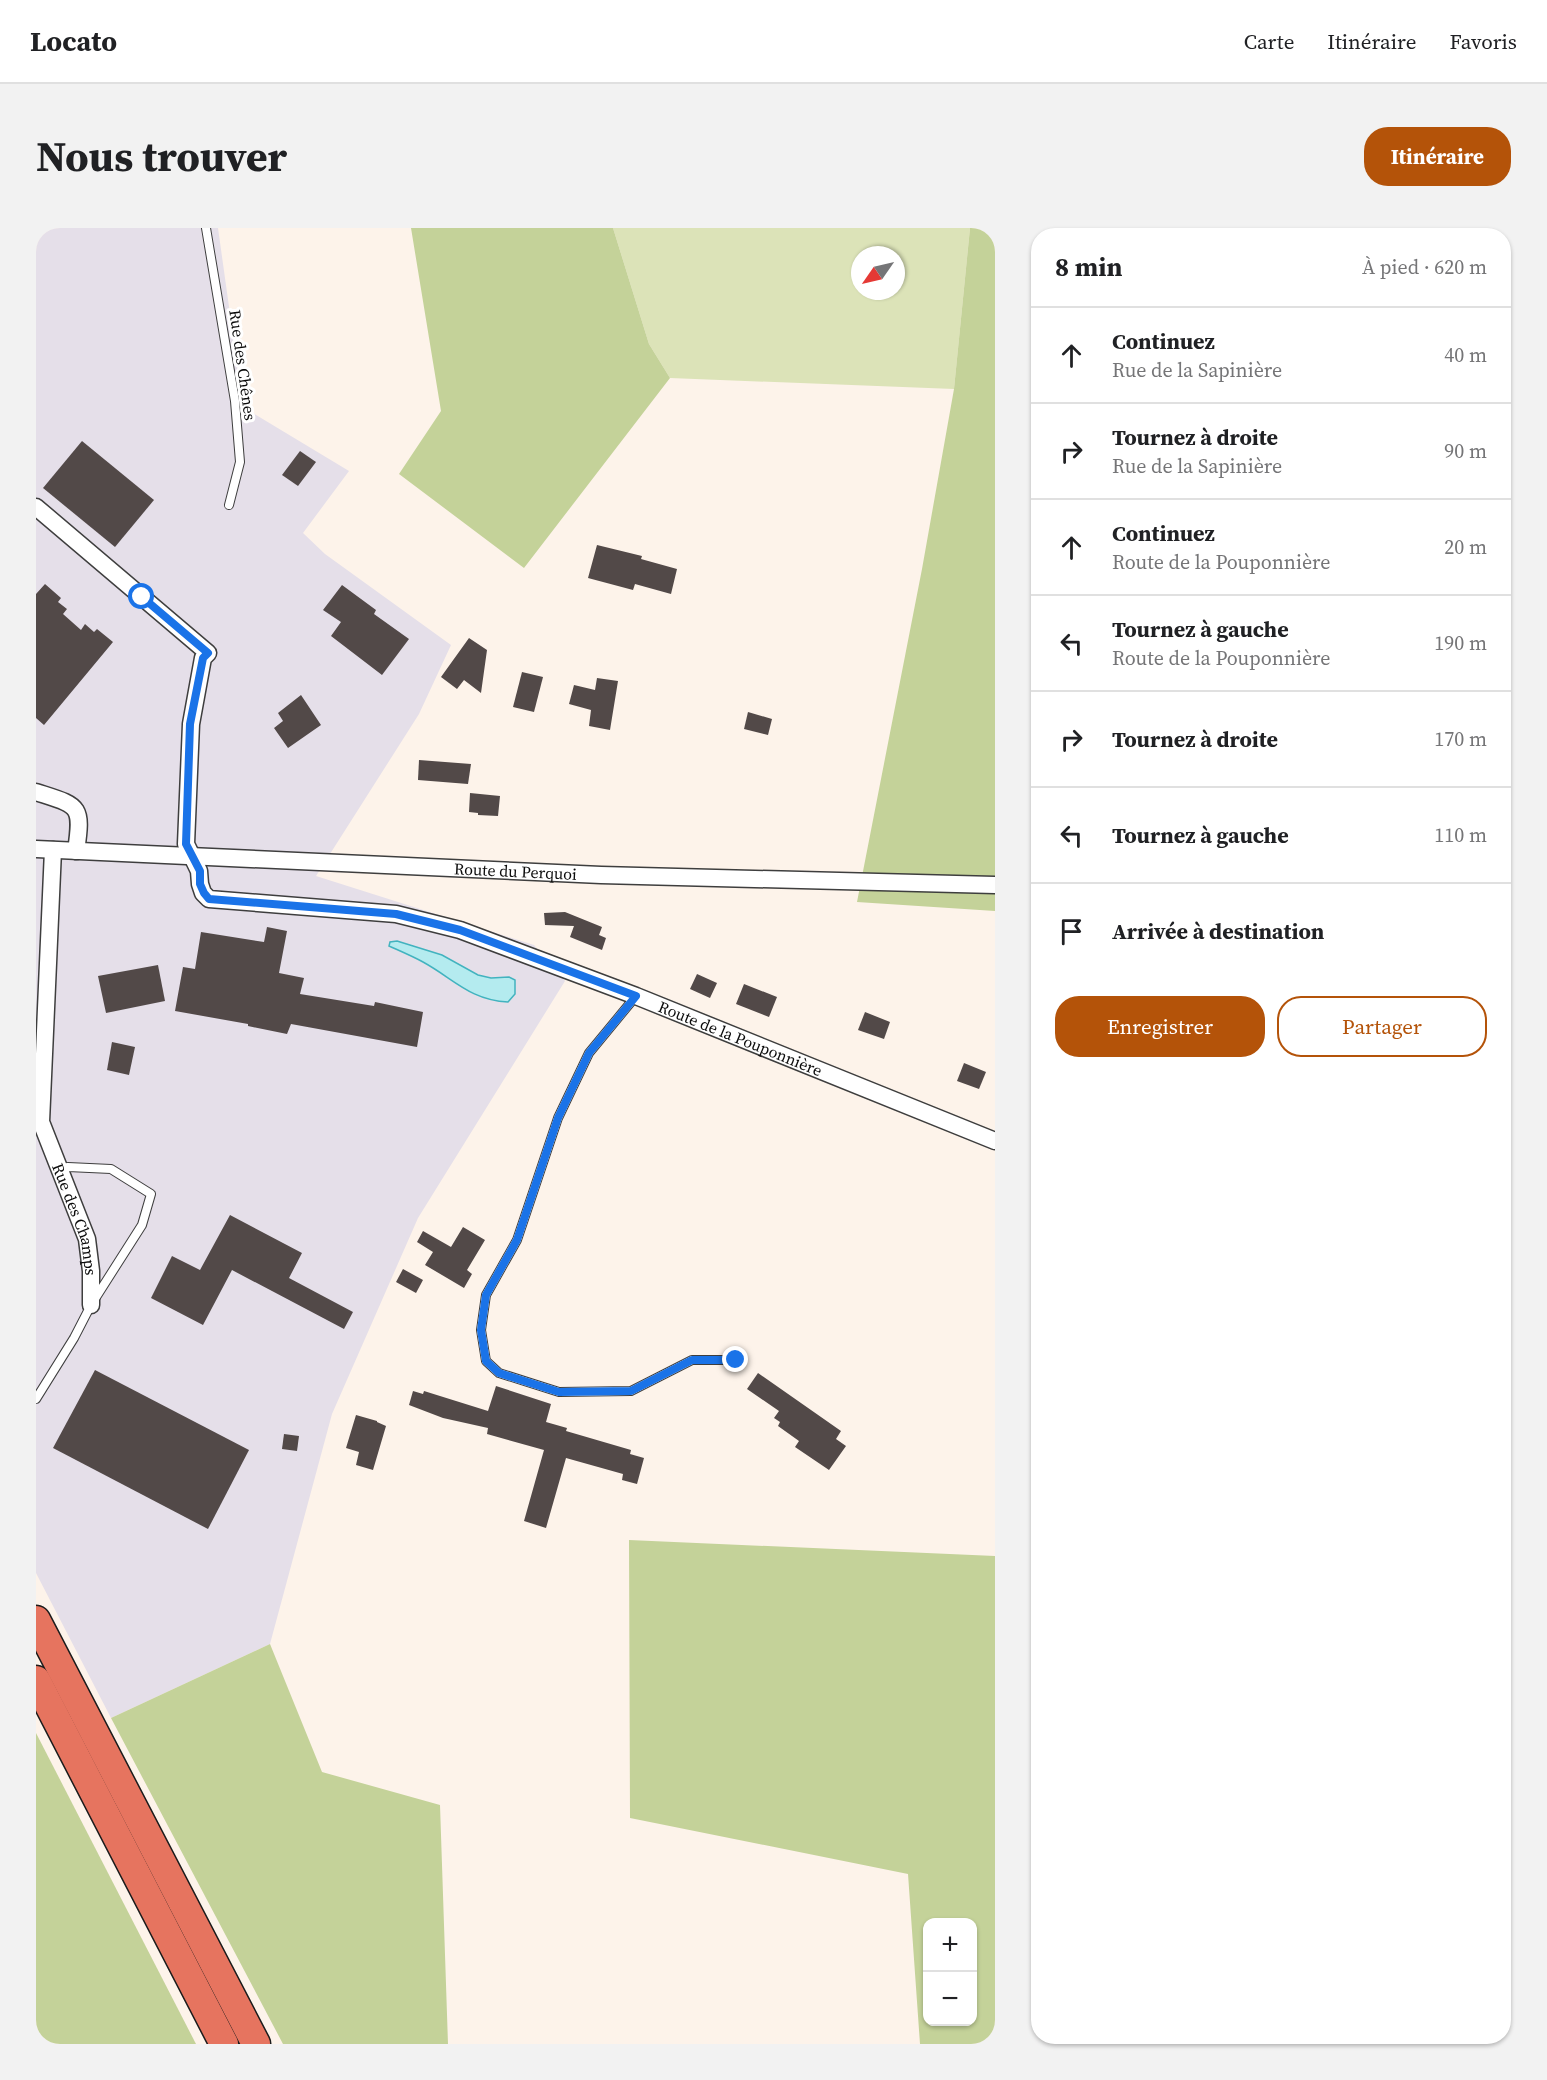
<!DOCTYPE html>
<html lang="fr">
<meta charset="utf-8">
<style>
body{margin:0;font-family:"Source Serif 4",serif;background:#f2f2f2;color:#202124}
.controls{position:absolute;right:18px;bottom:18px;display:grid;overflow:hidden;border-radius:12px;box-shadow:0 2px 4px #0004}
.controls button{width:54px;height:54px;display:grid;place-items:center;padding:0;border:0;border-bottom:2px solid #e0e0e0;background:#fff;color:#202124;font:30px sans-serif}
.compass{position:absolute;left:815px;top:18px;width:54px;height:54px;border-radius:50%;background:#fff;box-shadow:0 2px 4px #0004;rotate:236deg}
.stop{position:absolute;width:18px;height:18px;margin:-14px;border:4px solid #1a73e8;border-radius:50%;background:#fff}
.stop.end{background:#1a73e8;border-color:#fff;box-shadow:0 2px 6px #0008}
.list{margin:0;padding:0;list-style:none}
h2{display:flex;justify-content:space-between;align-items:center;height:78px;margin:0;padding:0 24px;font-size:26px}
h2 small{font-size:20px;font-weight:400;color:#757577}
.list li{display:grid;grid-template-columns:39px 1fr auto;gap:18px;align-items:center;box-sizing:border-box;height:96px;padding:0 24px;border-top:2px solid #e0e0e0}
.list b{display:block;font-size:22px;white-space:nowrap}
.list p{margin:0;font-size:20px;white-space:nowrap;color:#757577}
.list em{font-size:20px;font-style:normal;color:#757577}
.actions{display:flex;gap:12px;padding:18px 24px}
.actions a{flex:1;padding:14px 0;border:2px solid #b45309;border-radius:24px;text-align:center;font-size:21px;color:#b45309}
.actions .main{background:#b45309;color:#fff}
.icon{flex:none;width:33px;height:33px;fill:none;stroke:currentColor;stroke-width:2;stroke-linecap:round;stroke-linejoin:round}
.map{position:relative;flex:none;width:959px;height:1816px;overflow:hidden;border-radius:24px}
header{display:flex;align-items:center;gap:36px;box-sizing:border-box;height:84px;padding:0 30px;background:#fff;border-bottom:2px solid #e0e0e0}
header strong{font-size:28px}
nav{display:flex;gap:33px;margin-inline-start:auto;font-size:21px}
.intro{display:flex;align-items:center;justify-content:space-between;box-sizing:border-box;height:144px;padding:0 36px}
h1{margin:0;font-size:42px}
.button{padding:15px 27px;border-radius:24px;background:#b45309;color:#fff;font-size:21px;font-weight:700}
main{display:flex;gap:36px;padding:0 36px}
aside{flex:1;background:#fff;border-radius:24px;box-shadow:0 2px 4px #0004}
.map>svg:first-child{display:block}
.industrial{fill:#e5dfe9}
.green{fill:#dce3b8;fill-rule:evenodd}
.forest{fill:#c4d299;fill-rule:evenodd}
.water{fill:#b4ebef;stroke:#42b3bf;stroke-width:1.5}
.building{fill:#524948}
.lines{fill:none;stroke-linecap:round;stroke-linejoin:round}
.lane-casing{stroke:#3e3e3e;stroke-width:10}
.street-casing{stroke:#3e3e3e;stroke-width:19}
.highway-casing{stroke:#1c1c1c;stroke-width:31}
.lane{stroke:#fff;stroke-width:8}
.street{stroke:#fff;stroke-width:16}
.highway{stroke:#e6745f;stroke-width:28}
.route{stroke:#1a73e8;stroke-width:8}
.labels{text-anchor:middle;stroke-width:6;stroke-linejoin:round;paint-order:stroke}
.street-label{font-size:16px;fill:#0b0b0b;stroke:#fff}
</style>
<header>
<strong>Locato</strong>
<nav><a>Carte</a><a>Itinéraire</a><a>Favoris</a></nav>
</header>
<div class="intro"><h1>Nous trouver</h1><a class="button">Itinéraire</a></div>
<main>
<div class="map">
<svg width="959" height="1816" viewBox="0 0 959 1816">
<rect width="100%" height="100%" fill="#fdf3ea"/>
<polygon class="industrial" points="0,0 182,0 207,179 313,243 267,305 289,326 415,417 383,486 280,648 498,717 529,753 382,990 296,1186 234,1416 75,1490 0,1345"/>
<path class="green" d="M577 0H934L918 161 634 150 613 116ZM824 27H860V63H824Z"/>
<g class="forest">
<polygon points="375,0 577,0 613,116 634,150 488,340 363,246 405,183"/>
<polygon points="934,0 959,0 959,683 821,674 886,341 918,161"/>
<path d="M593 1312 959 1328V1816H884L872 1646 594 1590ZM936 1694V1794H891V1694Z"/>
<polygon points="234,1416 286,1544 404,1577 412,1816 247,1816 75,1490"/>
<polygon points="0,1505 160,1816 0,1816"/>
</g>
<path class="water" d="M361 713 406 727 442 747 455 750 473 749 479 752V766L472 774C434 772 418 751 387 734 376 728 364 723 353 718L354 714Z"/>
<g class="building">
<polygon points="46,213 118,272 79,319 7,260"/>
<polygon points="264,223 280,234 262,258 246,247"/>
<polygon points="561,317 606,328 605,331 641,341 635,366 599,356 597,362 552,350"/>
<polygon points="9,356 25,370 22,374 31,381 27,386 45,402 49,396 58,404 61,401 77,414 8,497 0,490 0,366"/>
<polygon points="306,357 340,382 338,386 373,411 346,447 295,408 305,394 287,382"/>
<polygon points="433,410 451,422 445,465 428,452 421,461 405,449"/>
<polygon points="486,444 507,449 498,484 477,479"/>
<polygon points="561,450 582,453 574,502 553,498 555,482 533,476 538,457 559,462"/>
<polygon points="265,467 285,497 252,520 238,500 247,493 242,485"/>
<polygon points="712,484 736,491 732,507 708,501"/>
<polygon points="383,532 435,536 432,556 382,552"/>
<polygon points="434,565 464,568 462,588 442,587 442,585 433,584"/>
<polygon points="529,684 566,699 563,707 570,710 566,722 534,709 538,698 509,697 508,685"/>
<polygon points="231,699 251,703 243,745 268,750 264,766 338,778 339,774 387,784 381,819 255,796 251,806 212,798 212,796 139,783 147,739 159,741 165,704 228,714"/>
<polygon points="122,737 129,773 70,785 62,748"/>
<polygon points="661,746 681,755 674,770 654,761"/>
<polygon points="708,756 741,769 733,789 700,776"/>
<polygon points="829,784 854,794 848,811 822,802"/>
<polygon points="76,814 99,819 93,847 71,842"/>
<polygon points="928,835 950,844 943,861 921,853"/>
<polygon points="194,987 266,1025 253,1050 317,1084 308,1101 196,1042 167,1097 115,1070 136,1028 164,1042"/>
<polygon points="427,999 449,1012 431,1042 436,1046 428,1060 389,1037 397,1024 381,1014 387,1003 415,1019"/>
<polygon points="367,1041 387,1052 380,1065 360,1054"/>
<polygon points="59,1142 213,1222 172,1301 17,1220"/>
<polygon points="722,1145 805,1203 800,1211 810,1218 793,1242 759,1219 763,1213 742,1198 744,1194 738,1190 743,1183 711,1161"/>
<polygon points="460,1158 515,1176 510,1194 531,1200 530,1203 595,1222 594,1226 608,1230 601,1256 586,1252 587,1246 530,1230 510,1300 488,1293 508,1222 451,1206 452,1200 407,1190 373,1177 377,1163 387,1166 388,1163 452,1183"/>
<polygon points="320,1187 341,1193 341,1194 350,1198 337,1242 320,1237 323,1224 310,1220"/>
<polygon points="248,1206 263,1208 261,1223 246,1221"/>
</g>
<g class="lines">
<defs>
<g id="lane">
<polyline points="170,0 199,173 204,234 193,277"/>
<polyline points="600,768 553,825 522,890 481,1012 450,1067 445,1102 450,1133 463,1145 523,1164 595,1163 656,1132 700,1132"/>
<polyline points="0,1171 38,1110 55,1077 106,997 115,966 75,941 32,939 24,941"/>
</g>
<g id="street">
<path id="s1" d="M0 279 172 425 167 430 155 496 150 616 163 643 164 656 167 665 173 671 360 686 424 702 600 768 959 913"/>
<path d="M0 564C43 578 47 576 40 623"/>
<path id="s2" d="M0 621 565 647 959 657"/>
<path id="s3" d="M17 622 5 894 51 1011 55 1043V1077"/>
</g>
<g id="highway">
<polyline points="0,1392 220,1816"/>
<polyline points="0,1452 188,1816"/>
</g>
</defs>
<use href="#lane" class="lane-casing"/>
<use href="#street" class="street-casing"/>
<use href="#highway" class="highway-casing"/>
<use href="#lane" class="lane"/>
<use href="#street" class="street"/>
<use href="#highway" class="highway"/>
</g>
<g class="lines">
<polyline class="route" points="106,369 172,425 167,430 154,496 150,616 164,643 164,656 168,665 173,671 360,686 424,702 600,768 553,825 522,890 481,1012 450,1067 445,1102 450,1133 463,1145 523,1164 595,1163 656,1132 700,1132"/>
</g>
<g class="labels">
<g class="street-label">
<text transform="translate(207 137) rotate(82)" y="6">Rue des Chênes</text>
<text dy="6" stroke="none"><textPath href="#s2" startOffset="480">Route du Perquoi</textPath></text>
<text dy="6" stroke="none"><textPath href="#s1" startOffset="1035">Route de la Pouponnière</textPath></text>
<text dy="6" stroke="none"><textPath href="#s3" startOffset="376">Rue des Champs</textPath></text>
</g>
</g>
</svg>
<div class="controls">
<button>+</button>
<button>−</button>
</div>
<svg class="compass" viewBox="-18 -18 36 36"><path d="M0-13l5 13h-10z" fill="#e53935"/><path d="M0 13l5-13h-10z" fill="#757577"/></svg>
<div class="stop" style="left:106px;top:369px"></div>
<div class="stop end" style="left:700px;top:1132px"></div>
</div>
<aside>
<h2>8 min<small>À pied · 620 m</small></h2>
<ul class="list">
<li><svg class="icon" aria-label="ahead" viewBox="0 0 24 24"><path d="M12 20V5M6 11l6-6 6 6"/></svg><div><b>Continuez</b><p>Rue de la Sapinière</p></div><em>40 m</em></li>
<li><svg class="icon" aria-label="right" viewBox="0 0 24 24"><path d="M7 20v-9h11M14 6l5 5-5 5"/></svg><div><b>Tournez à droite</b><p>Rue de la Sapinière</p></div><em>90 m</em></li>
<li><svg class="icon" aria-label="ahead" viewBox="0 0 24 24"><path d="M12 20V5M6 11l6-6 6 6"/></svg><div><b>Continuez</b><p>Route de la Pouponnière</p></div><em>20 m</em></li>
<li><svg class="icon" aria-label="left" viewBox="0 0 24 24"><path d="M17 20v-9H6M10 6l-5 5 5 5"/></svg><div><b>Tournez à gauche</b><p>Route de la Pouponnière</p></div><em>190 m</em></li>
<li><svg class="icon" aria-label="right" viewBox="0 0 24 24"><path d="M7 20v-9h11M14 6l5 5-5 5"/></svg><div><b>Tournez à droite</b></div><em>170 m</em></li>
<li><svg class="icon" aria-label="left" viewBox="0 0 24 24"><path d="M17 20v-9H6M10 6l-5 5 5 5"/></svg><div><b>Tournez à gauche</b></div><em>110 m</em></li>
<li><svg class="icon" aria-label="arrive" viewBox="0 0 24 24"><path d="M6 21V4h12l-3 4 3 4H6"/></svg><div><b>Arrivée à destination</b></div></li>
</ul>
<div class="actions"><a class="main">Enregistrer</a><a>Partager</a></div>
</aside>
</main>
